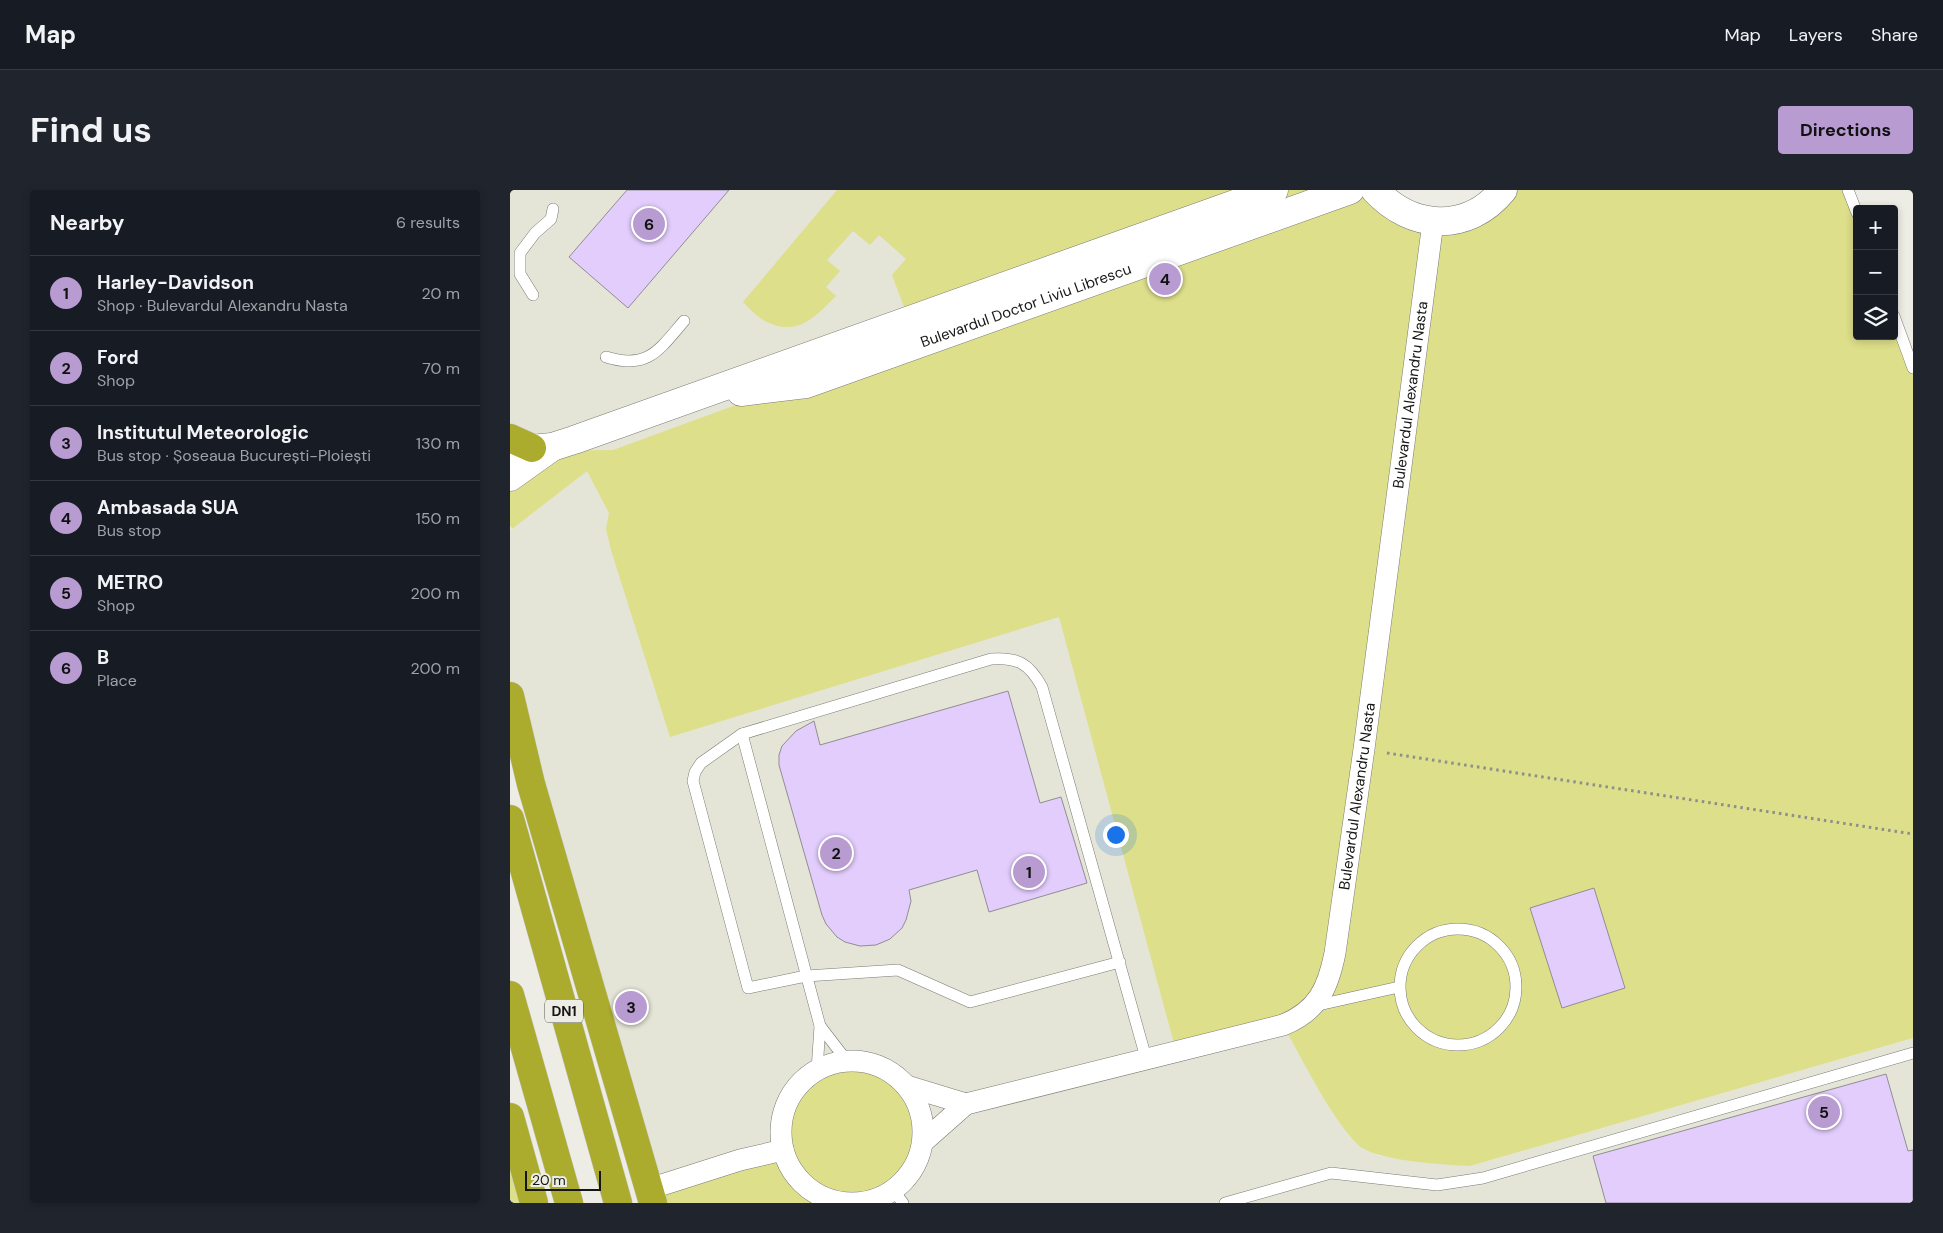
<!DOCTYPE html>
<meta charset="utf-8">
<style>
body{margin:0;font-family:"DM Sans",sans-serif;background:#20242c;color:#f1f3f6}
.controls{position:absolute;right:15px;top:15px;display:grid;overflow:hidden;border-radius:5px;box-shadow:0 2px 8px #0003}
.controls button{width:45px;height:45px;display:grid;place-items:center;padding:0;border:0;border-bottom:1px solid #363941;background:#171b24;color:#f1f3f6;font:25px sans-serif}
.scale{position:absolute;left:15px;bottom:12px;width:76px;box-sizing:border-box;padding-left:5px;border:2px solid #161714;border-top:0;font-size:14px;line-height:18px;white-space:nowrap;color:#161714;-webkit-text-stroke:4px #edede6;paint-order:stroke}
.you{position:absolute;left:605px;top:644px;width:18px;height:18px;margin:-12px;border:4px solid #fff;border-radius:50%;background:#1a73e8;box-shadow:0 0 0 8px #1a73e833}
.badge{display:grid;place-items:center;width:32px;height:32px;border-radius:50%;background:#b79bd1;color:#111;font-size:16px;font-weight:700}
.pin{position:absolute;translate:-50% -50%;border:2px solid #fff;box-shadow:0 1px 5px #0006}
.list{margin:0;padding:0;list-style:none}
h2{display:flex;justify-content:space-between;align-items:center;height:65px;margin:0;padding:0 20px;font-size:21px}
h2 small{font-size:16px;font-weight:400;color:#9ea1a6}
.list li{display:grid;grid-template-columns:32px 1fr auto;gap:15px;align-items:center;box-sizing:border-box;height:75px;padding:0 20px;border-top:1px solid #363941}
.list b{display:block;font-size:19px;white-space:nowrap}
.list p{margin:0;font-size:16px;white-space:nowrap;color:#9ea1a6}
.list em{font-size:16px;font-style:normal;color:#9ea1a6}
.icon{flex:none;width:28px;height:28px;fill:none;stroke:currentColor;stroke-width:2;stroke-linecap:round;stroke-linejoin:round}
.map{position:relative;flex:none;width:1403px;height:1013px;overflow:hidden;border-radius:5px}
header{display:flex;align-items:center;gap:30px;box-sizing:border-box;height:70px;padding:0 25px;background:#171b24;border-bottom:1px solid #363941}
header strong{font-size:24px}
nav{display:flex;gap:28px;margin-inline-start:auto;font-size:18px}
.intro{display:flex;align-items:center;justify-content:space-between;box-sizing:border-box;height:120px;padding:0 30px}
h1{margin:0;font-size:35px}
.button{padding:12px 22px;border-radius:5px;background:#b79bd1;color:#111;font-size:18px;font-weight:700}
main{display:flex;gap:30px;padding:0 30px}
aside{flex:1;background:#171b24;border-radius:5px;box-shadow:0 2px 8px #0003}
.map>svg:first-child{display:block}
.built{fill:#e4e5d6}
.green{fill:#dddf8a}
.building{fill:#e3cdfd;stroke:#908d93}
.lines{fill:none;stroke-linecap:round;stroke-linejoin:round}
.lane-casing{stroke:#7a7a74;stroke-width:12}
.street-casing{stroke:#7a7a74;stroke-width:22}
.secondary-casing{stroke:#7a7a74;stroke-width:29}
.highway-casing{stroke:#c7c7c7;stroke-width:29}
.path{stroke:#8e8f89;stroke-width:3;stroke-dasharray:2.5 4;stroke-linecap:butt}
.lane{stroke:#fff;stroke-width:11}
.street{stroke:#fff;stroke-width:21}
.secondary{stroke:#fff;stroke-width:28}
.highway{stroke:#abab2e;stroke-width:28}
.labels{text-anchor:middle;stroke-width:4.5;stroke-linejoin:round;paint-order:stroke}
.shield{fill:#edede6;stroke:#565753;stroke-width:1}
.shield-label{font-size:14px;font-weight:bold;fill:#161714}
.street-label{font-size:15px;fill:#161714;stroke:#edede6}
</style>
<header>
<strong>Map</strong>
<nav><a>Map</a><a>Layers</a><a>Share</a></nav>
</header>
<div class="intro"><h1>Find us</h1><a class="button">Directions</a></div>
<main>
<aside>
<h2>Nearby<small>6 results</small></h2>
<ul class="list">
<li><span class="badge">1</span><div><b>Harley-Davidson</b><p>Shop · Bulevardul Alexandru Nasta</p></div><em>20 m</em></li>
<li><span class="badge">2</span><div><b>Ford</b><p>Shop</p></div><em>70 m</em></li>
<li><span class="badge">3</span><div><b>Institutul Meteorologic</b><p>Bus stop · Șoseaua București-Ploiești</p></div><em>130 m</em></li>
<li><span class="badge">4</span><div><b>Ambasada SUA</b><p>Bus stop</p></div><em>150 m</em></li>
<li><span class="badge">5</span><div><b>METRO</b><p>Shop</p></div><em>200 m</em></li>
<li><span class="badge">6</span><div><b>B</b><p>Place</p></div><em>200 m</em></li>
</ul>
</aside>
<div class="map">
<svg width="1403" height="1013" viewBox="0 0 1403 1013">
<rect width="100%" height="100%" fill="#edede6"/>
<polygon class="built" points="0,0 865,0 773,835 807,896 838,945 853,959 869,966 960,976 1403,848 1403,1013 143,1013 0,506 0,340 102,260 0,261"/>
<g class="green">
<path d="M327 0H865L923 32 993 0H1338L1347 23V146H1384V126L1403 178V848L960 976C935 975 875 971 854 959 829 944 789 863 773 835L666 861 549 427 160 547 101 360 96 339 99 323 77 281 2 339 0 335V261L103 260 406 149 382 85 396 69 369 45 360 55 343 41 317 70 330 81 316 97 326 106C306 126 288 147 257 132 248 128 240 119 233 112Z"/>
<path d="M337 871C350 872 363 872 374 878 421 902 426 969 383 1000 375 1006 365 1008 355 1011L357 1013H143L139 999 273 960C267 912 289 880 337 871Z"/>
<polygon points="0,972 10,1013 0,1013"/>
</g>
<g class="building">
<polygon points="117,0 219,0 118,118 59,67"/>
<polygon points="498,501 530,613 551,607 577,693 479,722 467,680 399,700 401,711 396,730 392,738 380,749 366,755 350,756 335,752 327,747 316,734 312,725 269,575 269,565 272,556 286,541 304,531 310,555"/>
<polygon points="1084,698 1115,798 1052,818 1020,718"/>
<polygon points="1376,884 1398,961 1403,960 1403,1013 1096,1013 1083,966"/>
</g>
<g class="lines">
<defs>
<g id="lane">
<polyline points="1338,0 1347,23"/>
<polyline points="23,105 10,84 10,63 25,43 41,29 43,19"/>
<polyline points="1384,126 1403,178"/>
<path d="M96 167C138 180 149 160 174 131"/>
<polyline points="232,544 310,836 307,880"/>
<circle cx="948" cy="797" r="58"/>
<path d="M610 772 460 812 388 780 296 786 238 798 183 591 185 582 191 573 232 544 481 469C507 467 519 473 532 497L636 868"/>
<polyline points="804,816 889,797"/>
<polyline points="310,836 337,871"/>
<polyline points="383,1000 393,1013"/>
<polyline points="354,1011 357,1013"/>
<polyline points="715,1013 821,983 927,995 973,988 1403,863"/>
</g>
<g id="street">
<circle cx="342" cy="942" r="71"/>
<polyline points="397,896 456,914"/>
<path id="s1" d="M413 952 456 914 773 835C808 821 818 798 825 763L854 559 923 32"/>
<polyline points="139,999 230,970 273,960"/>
</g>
<g id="secondary">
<path d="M865 0C901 39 957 44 993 0"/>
<path id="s2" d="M231 202 296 194 840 0"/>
<polyline points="0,261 42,257 64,250 764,0"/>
<polyline points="0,287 42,257"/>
</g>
<g id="highway">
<polyline points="0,248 22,258"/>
<polyline points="0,506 21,594 143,1013"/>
<polyline points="0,629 108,1013"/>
<polyline points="0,805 59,1013"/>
<polyline points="0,927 24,1013"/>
</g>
</defs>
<use href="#lane" class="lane-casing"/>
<use href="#street" class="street-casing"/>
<use href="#secondary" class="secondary-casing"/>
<use href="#highway" class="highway-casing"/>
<polyline class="path" points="877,563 1403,644"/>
<use href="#lane" class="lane"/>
<use href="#street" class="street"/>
<use href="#secondary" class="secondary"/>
<use href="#highway" class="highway"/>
</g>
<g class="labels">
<rect class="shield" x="35" y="809.5" width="38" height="23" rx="4"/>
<g class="shield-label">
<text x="54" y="826">DN1</text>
</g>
<g class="street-label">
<text dy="5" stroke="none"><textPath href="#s2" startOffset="299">Bulevardul Doctor Liviu Librescu</textPath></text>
<text dy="5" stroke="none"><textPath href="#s1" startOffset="1041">Bulevardul Alexandru Nasta</textPath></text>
<text dy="5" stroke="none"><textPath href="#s1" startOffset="636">Bulevardul Alexandru Nasta</textPath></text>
</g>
</g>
</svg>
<div class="controls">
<button>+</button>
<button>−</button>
<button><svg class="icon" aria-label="layers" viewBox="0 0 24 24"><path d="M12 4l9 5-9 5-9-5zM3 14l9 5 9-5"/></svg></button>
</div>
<div class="scale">20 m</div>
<div class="you"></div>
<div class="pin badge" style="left:519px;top:682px">1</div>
<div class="pin badge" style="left:326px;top:663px">2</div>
<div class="pin badge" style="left:121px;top:817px">3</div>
<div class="pin badge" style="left:655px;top:89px">4</div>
<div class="pin badge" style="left:1314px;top:922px">5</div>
<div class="pin badge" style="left:139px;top:34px">6</div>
</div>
</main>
